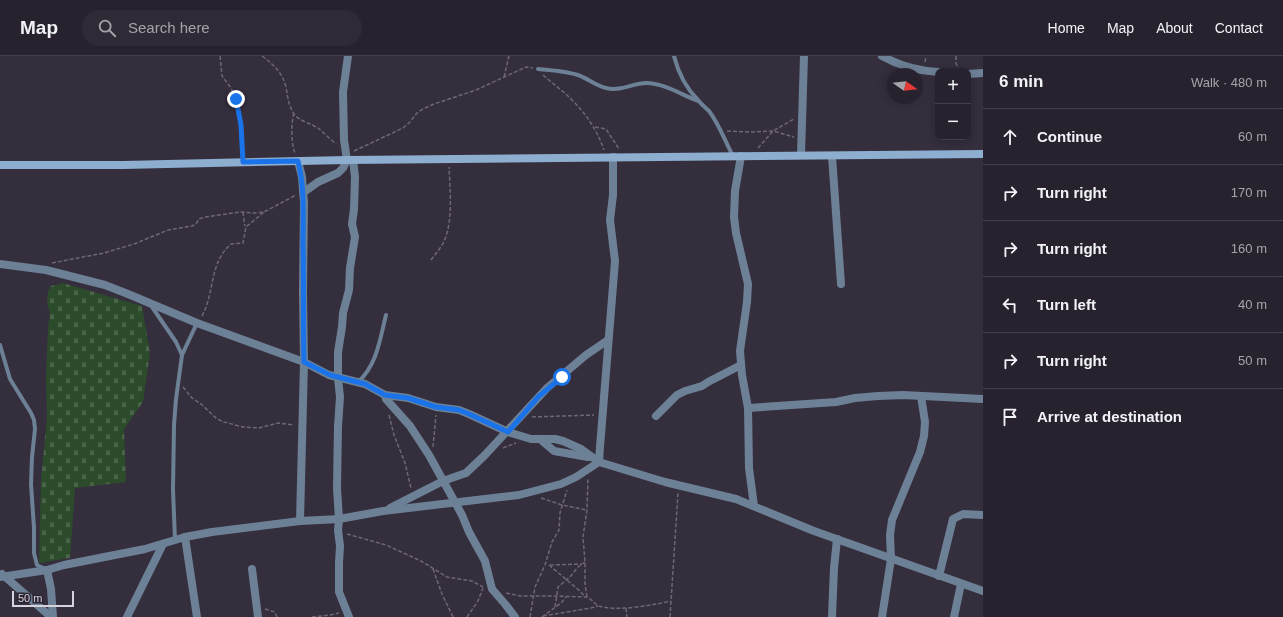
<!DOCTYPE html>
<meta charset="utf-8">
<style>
body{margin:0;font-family:Helvetica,sans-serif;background:#302a36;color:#f1f3f6}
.controls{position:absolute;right:12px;top:12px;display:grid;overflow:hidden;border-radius:8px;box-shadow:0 2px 10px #0003}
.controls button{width:36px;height:36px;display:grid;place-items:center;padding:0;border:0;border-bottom:1px solid #443f4a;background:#28222e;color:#f1f3f6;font:20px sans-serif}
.compass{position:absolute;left:887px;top:12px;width:36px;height:36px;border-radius:50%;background:#28222e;box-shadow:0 2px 10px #0003;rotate:104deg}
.scale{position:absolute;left:12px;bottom:10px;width:62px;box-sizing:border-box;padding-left:4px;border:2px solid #d7d2dc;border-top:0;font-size:11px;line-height:14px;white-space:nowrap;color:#d7d2dc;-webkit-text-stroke:3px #2b2432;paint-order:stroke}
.stop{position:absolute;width:12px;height:12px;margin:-9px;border:3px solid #1a73e8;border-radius:50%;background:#fff}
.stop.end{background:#1a73e8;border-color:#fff;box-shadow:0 1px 4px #0008}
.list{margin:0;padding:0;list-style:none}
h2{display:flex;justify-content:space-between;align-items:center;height:52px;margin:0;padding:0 16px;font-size:17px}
h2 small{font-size:13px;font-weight:400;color:#a5a4aa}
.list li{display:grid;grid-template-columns:26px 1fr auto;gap:12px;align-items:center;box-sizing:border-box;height:56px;padding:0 16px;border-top:1px solid #443f4a}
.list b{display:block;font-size:15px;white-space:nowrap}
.list em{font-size:13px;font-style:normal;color:#a5a4aa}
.icon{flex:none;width:22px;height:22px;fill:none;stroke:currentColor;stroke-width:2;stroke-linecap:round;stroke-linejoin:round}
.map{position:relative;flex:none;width:983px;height:561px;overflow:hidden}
header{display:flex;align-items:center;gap:24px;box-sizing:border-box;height:56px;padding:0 20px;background:#28222e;border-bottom:1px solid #443f4a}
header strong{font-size:19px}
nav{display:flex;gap:22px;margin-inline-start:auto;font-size:14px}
.search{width:280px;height:36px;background:#302a36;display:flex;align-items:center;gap:10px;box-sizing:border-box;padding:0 14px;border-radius:22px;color:#a5a4aa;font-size:15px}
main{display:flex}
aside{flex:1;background:#28222e}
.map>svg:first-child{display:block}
.cemetery{fill:url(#cemetery-stones)}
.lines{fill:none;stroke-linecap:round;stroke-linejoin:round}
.path{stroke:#6e6775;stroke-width:1.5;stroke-dasharray:4 2;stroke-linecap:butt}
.lane{stroke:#6d8196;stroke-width:4}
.street{stroke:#6d8196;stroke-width:8}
.secondary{stroke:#8daecf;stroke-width:8}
.route{stroke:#1a73e8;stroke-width:5}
</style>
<header>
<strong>Map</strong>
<div class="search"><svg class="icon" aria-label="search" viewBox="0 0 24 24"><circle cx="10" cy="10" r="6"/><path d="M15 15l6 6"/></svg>Search here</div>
<nav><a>Home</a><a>Map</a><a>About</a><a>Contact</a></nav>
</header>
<main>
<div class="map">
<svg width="983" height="561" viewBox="0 0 983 561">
<defs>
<pattern id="cemetery-stones" width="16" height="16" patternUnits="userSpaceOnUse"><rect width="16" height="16" fill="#2b4b2b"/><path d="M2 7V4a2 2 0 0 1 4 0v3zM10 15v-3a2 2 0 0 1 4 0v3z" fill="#496449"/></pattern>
</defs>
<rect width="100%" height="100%" fill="#352e3d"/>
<polygon class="cemetery" points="63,227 142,250 150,297 143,346 124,373 126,426 75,432 70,502 39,507 41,423 47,362 46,322 48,272 50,257 47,248 48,235 51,230"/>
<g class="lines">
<g class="path">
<polyline points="220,0 222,20 231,32 238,50 241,69 243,99"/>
<path d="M262 0C274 9 282 16 286 31 288 42 288 48 294 58 299 65 310 67 318 72 324 77 330 83 336 88"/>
<polyline points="956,0 956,7 959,15"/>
<polyline points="925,6 926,0"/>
<path d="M543 19C553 28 563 35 572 44 587 59 597 74 604 94"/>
<polyline points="504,21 509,0"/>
<path d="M294 57C291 66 291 88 295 97"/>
<polyline points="595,71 606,73 619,93"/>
<polyline points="727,75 752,76 773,75 794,81"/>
<polyline points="758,92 773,75 794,63"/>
<polyline points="354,95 403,72 409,67 417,57 423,53 434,48 476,34 526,11 533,12"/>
<polyline points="243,156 244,165 245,170"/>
<path d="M431 204C436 197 442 191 445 183 453 163 450 133 449 111"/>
<polyline points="52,207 104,197 134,188 168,174 192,170 196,168 199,163 205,161 240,156 253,157 264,156 296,139"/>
<path d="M202 260C215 236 209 207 231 188L243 187 246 171 264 156"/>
<polyline points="183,331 192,342 201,348 217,363 224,366 243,371 259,372 278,367 294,369"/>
<polyline points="389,359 394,379 405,407 411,432"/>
<polyline points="532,361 594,359"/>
<polyline points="433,391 436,359"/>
<polyline points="503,392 516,387"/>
<polyline points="541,442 562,449 587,454"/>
<polyline points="347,478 386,489 421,505 447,521 472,525 483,531"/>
<polyline points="549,509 580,535 585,541"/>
<polyline points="550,509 582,508"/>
<polyline points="433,513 442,538 453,561"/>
<path d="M506 537 520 540H550L587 541C592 543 594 548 599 550 617 556 653 549 671 545"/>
<polyline points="587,541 585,528 585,506 583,481 587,454 588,422"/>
<polyline points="555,551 558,531 570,521 578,511 585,506"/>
<polyline points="626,552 627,561"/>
<polyline points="265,553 275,556 277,561"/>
<polyline points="543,560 591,552 598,550"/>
<polyline points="312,561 330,559 339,557"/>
<polyline points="467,561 478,545 483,532"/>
<polyline points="530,561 535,531 545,509 552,486 559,474 560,457 567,434"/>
<polyline points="542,561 561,547 566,541"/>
<polyline points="670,561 678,437"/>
</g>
<g class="lane">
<path d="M674 0C678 16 686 32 698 44 701 48 705 51 709 55 719 68 725 85 733 100"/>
<path d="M538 13C551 14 566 15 578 19 587 22 596 30 606 32 622 36 634 26 648 27 665 28 682 39 698 45"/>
<polyline points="150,248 176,286 182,299 176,343 174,369 173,434 175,484"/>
<polyline points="0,289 10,323 31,357 34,364 35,373 32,401 31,428 34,472 34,497 37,509 45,513"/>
<polyline points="182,299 197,267"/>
<path d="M358 326C377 309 380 283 386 259"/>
</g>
<g class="street">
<path d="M882 0C898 9 919 15 938 16"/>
<polyline points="968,18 983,17"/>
<polyline points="801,99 804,0"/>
<polyline points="741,100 735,135 734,161 736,177 748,228 747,246 740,295 742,319 748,352 749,412 754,450"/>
<polyline points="832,100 841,228"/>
<polyline points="298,105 302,121 304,147 303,235 304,306 300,465"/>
<polyline points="304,136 318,126 338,117 343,112 347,104 344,84 343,36 348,0"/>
<polyline points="0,208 46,214 105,229 128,238 197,267 304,306 329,319 365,328 385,339 408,342 436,351 459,354 469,358 508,376 531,383 555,383 563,385 581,393 599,406 665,426 736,443 814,475 983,535"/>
<polyline points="385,339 386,343 410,370 429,399 462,459 469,476 485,505 492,533 505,548 515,561"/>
<polyline points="748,352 836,346 855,342 878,340 903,339 983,343"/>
<polyline points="656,360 677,339 685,335 702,330 708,326 741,309"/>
<polyline points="540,383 554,395 588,401"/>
<polyline points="390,452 443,425 466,417 485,399 547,332 586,299 608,284"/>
<polyline points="185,481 197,561"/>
<polyline points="252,513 258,561"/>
<polyline points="47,514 51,533 53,561"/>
<polyline points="2,518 51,561"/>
<polyline points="939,520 953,463 963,458 983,459"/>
<polyline points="0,521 47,514 64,509 145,493 185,481 212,476 300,465 339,463 383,455 519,439 561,428 576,421 599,406 600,391 615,205 610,164 613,139 613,101"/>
<polyline points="127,561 163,488"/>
<polyline points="349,561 339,536 339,507 340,490 338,474 339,463 337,432 338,370 340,341 338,322 338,296 342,271 343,257 349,234 350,212 355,181 352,168 354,153 355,121 353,104"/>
<polyline points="832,561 834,512 837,483"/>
<polyline points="882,561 891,503 890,479 892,464 920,396 924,380 925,366 921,340"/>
<polyline points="954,561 961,528"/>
</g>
<polyline class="secondary" points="0,109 123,109 347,104 983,98"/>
</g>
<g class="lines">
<path class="route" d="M236 43 241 69 243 106 298 105C305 133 303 159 303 187 304 227 303 266 304 306L330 319 365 328 385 339 408 342 436 351 459 354 469 358 508 376 538 341 562 321"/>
</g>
</svg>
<div class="controls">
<button>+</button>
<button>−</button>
</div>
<svg class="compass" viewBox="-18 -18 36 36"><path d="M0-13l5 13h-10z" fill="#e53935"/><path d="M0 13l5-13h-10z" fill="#a5a4aa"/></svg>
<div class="scale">50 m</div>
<div class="stop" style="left:562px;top:321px"></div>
<div class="stop end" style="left:236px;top:43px"></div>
</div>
<aside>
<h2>6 min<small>Walk · 480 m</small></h2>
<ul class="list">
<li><svg class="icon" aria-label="ahead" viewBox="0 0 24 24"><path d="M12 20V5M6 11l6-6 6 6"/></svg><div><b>Continue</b></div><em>60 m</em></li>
<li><svg class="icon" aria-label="right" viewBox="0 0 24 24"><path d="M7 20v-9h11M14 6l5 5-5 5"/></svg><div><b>Turn right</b></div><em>170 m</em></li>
<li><svg class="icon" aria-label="right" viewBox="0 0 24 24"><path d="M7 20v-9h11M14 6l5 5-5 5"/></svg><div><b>Turn right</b></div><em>160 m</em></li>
<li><svg class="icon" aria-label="left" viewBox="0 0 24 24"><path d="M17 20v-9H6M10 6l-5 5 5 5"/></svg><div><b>Turn left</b></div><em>40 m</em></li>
<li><svg class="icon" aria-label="right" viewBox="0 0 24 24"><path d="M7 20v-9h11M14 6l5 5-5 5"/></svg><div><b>Turn right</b></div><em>50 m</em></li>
<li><svg class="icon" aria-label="arrive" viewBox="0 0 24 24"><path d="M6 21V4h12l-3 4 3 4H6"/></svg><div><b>Arrive at destination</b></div></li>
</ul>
</aside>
</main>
